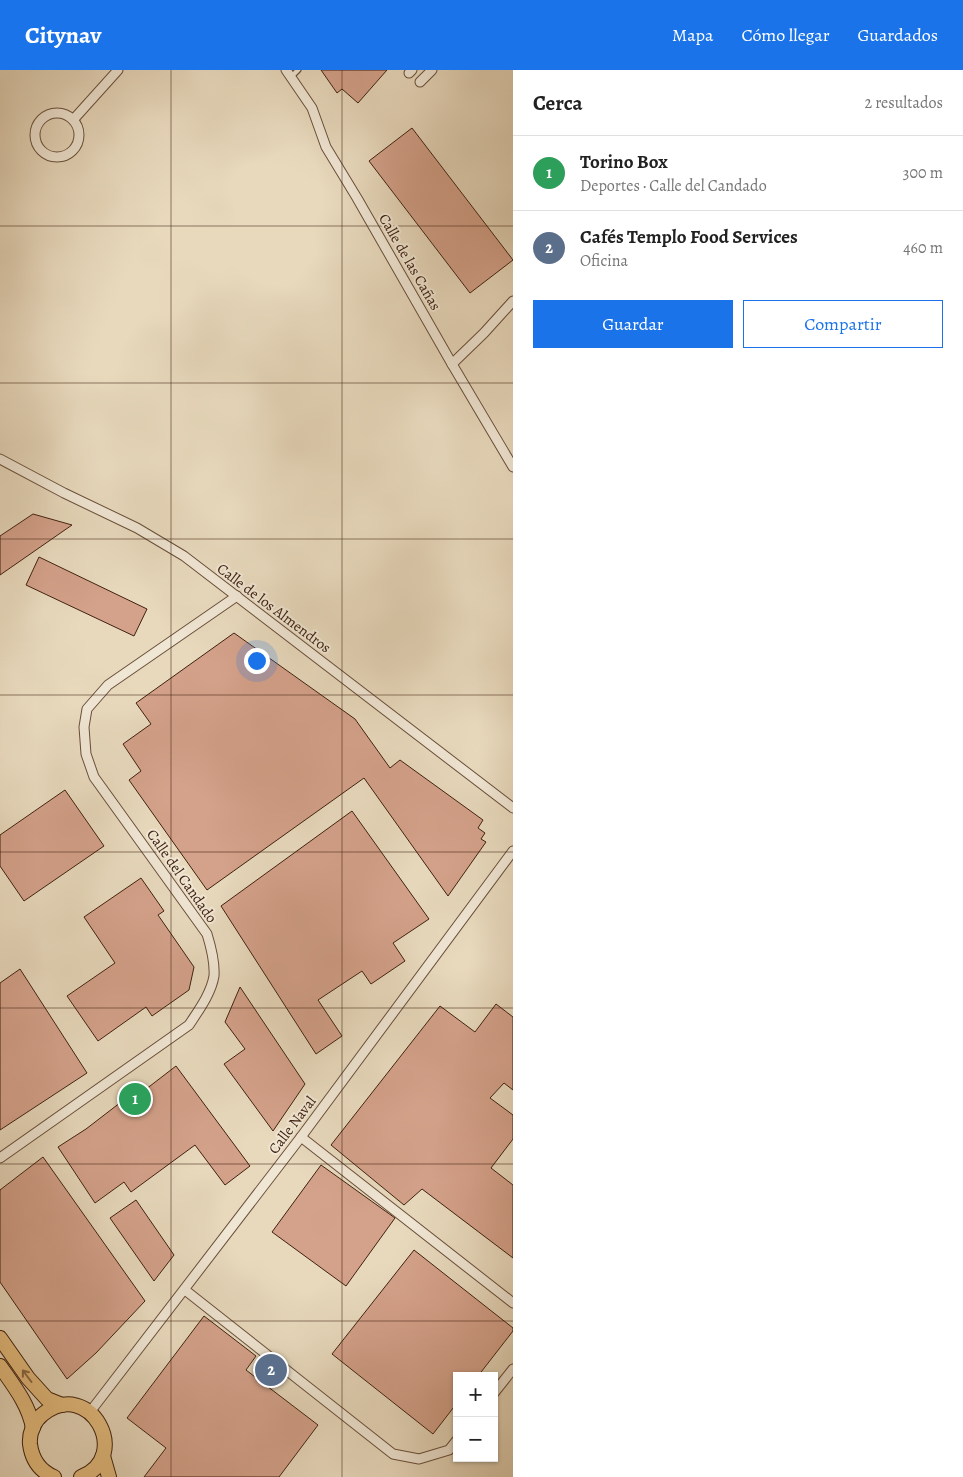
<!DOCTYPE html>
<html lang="es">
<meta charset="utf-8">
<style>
body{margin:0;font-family:Alegreya,serif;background:#f2f2f2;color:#222}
.controls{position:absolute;right:15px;bottom:15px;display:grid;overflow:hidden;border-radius:0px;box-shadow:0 1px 4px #0004}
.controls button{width:45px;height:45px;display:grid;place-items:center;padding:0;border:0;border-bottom:1px solid #e0e0e0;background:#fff;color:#222;font:25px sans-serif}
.you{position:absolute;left:256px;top:590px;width:18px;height:18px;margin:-12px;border:4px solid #fff;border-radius:50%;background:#1a73e8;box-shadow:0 0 0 8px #1a73e833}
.badge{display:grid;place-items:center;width:32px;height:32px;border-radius:50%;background:#1a73e8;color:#fff;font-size:16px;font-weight:700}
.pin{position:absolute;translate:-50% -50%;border:2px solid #fff;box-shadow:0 1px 5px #0006}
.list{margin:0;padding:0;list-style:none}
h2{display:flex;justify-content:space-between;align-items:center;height:65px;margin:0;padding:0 20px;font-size:21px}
h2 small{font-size:16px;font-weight:400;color:#767676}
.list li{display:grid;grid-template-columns:32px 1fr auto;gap:15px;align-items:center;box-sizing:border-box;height:75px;padding:0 20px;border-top:1px solid #e0e0e0}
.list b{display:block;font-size:19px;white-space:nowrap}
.list p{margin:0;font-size:16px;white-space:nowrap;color:#767676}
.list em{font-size:16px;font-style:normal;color:#767676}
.actions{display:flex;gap:10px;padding:15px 20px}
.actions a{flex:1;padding:11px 0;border:1px solid #1a73e8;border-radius:0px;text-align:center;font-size:18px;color:#1a73e8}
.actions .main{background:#1a73e8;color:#fff}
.map{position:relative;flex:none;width:513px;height:1407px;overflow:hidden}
header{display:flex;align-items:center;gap:30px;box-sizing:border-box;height:70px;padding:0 25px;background:#1a73e8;color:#fff}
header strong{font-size:24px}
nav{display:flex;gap:28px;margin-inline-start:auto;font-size:18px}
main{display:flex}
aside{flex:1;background:#fff}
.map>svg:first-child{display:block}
.building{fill:#d4a18a;stroke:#3f210f}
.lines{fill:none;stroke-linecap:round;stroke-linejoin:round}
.service-casing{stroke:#694f3a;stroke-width:7}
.minor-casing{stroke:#694f3a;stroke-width:11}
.primary-casing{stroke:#3f210f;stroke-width:16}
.service{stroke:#f0e6d4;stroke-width:4.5}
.minor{stroke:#f0e6d4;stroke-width:9}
.primary{stroke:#e4bc7e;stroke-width:14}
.oneway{stroke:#896741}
.grid{fill:none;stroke:#3f210f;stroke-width:1;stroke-opacity:0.55}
.labels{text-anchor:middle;stroke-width:4;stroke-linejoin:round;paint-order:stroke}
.street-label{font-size:15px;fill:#3f210f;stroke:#f0e6d4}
</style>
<header>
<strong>Citynav</strong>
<nav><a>Mapa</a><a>Cómo llegar</a><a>Guardados</a></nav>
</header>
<main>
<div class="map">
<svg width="513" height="1407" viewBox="0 0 513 1407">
<rect width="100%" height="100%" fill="#e8d9bd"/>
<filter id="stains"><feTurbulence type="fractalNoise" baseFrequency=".004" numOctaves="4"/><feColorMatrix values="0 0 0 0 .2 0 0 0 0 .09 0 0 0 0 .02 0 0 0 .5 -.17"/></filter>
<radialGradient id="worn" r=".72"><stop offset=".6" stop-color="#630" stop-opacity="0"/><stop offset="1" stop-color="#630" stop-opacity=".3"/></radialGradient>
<g class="building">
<polygon points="321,0 387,0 358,33 342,19 337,23"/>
<polygon points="412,58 513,190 470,223 369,91"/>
<polygon points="33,444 72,455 0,505 0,466"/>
<polygon points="39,487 147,539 134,566 26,515"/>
<polygon points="234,563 355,649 390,698 400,690 483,750 478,758 485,763 481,769 486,772 448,826 364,708 207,820 129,710 141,701 123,674 151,654 136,633"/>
<polygon points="65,720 104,776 24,831 0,796 0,765"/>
<polygon points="352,741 429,849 393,873 405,891 371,914 362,901 318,930 342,966 316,984 221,836"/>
<polygon points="141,808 164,841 158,845 194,897 189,920 152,946 146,937 98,971 67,926 115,893 84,847"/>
<polygon points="20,899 87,1003 0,1060 0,913"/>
<polygon points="240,917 305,1014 273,1061 224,994 245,979 225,952"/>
<polygon points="496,934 513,947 513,1020 504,1013 490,1028 513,1045 513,1069 491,1098 513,1115 513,1188 422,1119 404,1135 331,1075 440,936 475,962"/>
<polygon points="176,996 250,1096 225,1115 195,1075 131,1122 124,1112 95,1133 58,1077 86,1059 138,1019 141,1023"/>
<polygon points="43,1087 145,1231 96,1283 67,1309 0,1212 0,1120"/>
<polygon points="321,1095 395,1148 346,1216 272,1162"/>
<polygon points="136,1130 174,1185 154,1211 110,1148"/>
<polygon points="414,1180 513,1258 513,1261 478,1306 457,1306 457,1333 433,1364 332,1284"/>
<polygon points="204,1246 256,1286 246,1300 318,1355 279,1407 144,1407 166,1378 127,1348"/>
</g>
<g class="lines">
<defs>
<polyline id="service" points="291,7 298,0"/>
<g id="minor">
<polyline points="286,0 312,38 326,77 357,128 452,294 513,397"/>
<polyline points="409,3 412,0"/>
<polyline points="420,12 432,0"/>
<circle cx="57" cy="65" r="22"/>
<polyline points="73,50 118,0"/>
<polyline points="452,294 484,263 513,231"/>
<polyline points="0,389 64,423 137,458 184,486 513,738"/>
<polyline points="301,1067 513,1233"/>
<path d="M0 1088 189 955C198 941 211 924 214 906 215 892 211 877 207 864L94 707 86 684 84 657 87 639 108 615 237 526"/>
<polyline points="185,1220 393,1384 419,1389 449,1380 457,1370"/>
<polyline points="494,1323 513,1299"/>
<polyline points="90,1342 301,1067 513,781"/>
</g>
<g id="primary">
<polyline points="0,1268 28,1308 47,1329 62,1335"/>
<path d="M0 1296C14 1316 29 1335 33 1358"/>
<polyline points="103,1386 109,1407"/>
<path d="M54 1407C40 1401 32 1390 30 1374 29 1363 34 1351 43 1344 90 1307 133 1387 81 1407"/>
</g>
</defs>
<use href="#service" class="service-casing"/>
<use href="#minor" class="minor-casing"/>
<use href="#primary" class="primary-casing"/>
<use href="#service" class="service"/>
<use href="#minor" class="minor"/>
<use href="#primary" class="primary"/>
</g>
<defs><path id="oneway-shaft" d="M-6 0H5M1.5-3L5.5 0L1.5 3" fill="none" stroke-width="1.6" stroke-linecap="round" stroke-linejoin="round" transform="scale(1.25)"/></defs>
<use class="oneway" href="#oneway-shaft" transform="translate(27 1306) rotate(-127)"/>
<path class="grid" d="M171 0V1407M342 0V1407M0 156H513M0 313H513M0 469H513M0 625H513M0 782H513M0 938H513M0 1094H513M0 1251H513"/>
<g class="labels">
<g class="street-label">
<text transform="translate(410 192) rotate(60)" y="5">Calle de las Cañas</text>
<text transform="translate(274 538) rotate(37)" y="5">Calle de los Almendros</text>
<text transform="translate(182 806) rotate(55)" y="5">Calle del Candado</text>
<text transform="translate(292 1055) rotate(-53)" y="5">Calle Naval</text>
</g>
</g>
<rect width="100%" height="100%" filter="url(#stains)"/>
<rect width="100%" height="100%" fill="url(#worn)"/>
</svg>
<div class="controls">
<button>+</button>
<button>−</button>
</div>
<div class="you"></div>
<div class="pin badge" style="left:135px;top:1029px;background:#2e9e5b">1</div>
<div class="pin badge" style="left:271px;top:1300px;background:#5c6f8a">2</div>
</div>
<aside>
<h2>Cerca<small>2 resultados</small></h2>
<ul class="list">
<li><span class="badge" style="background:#2e9e5b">1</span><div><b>Torino Box</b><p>Deportes · Calle del Candado</p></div><em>300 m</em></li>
<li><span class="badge" style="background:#5c6f8a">2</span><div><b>Cafés Templo Food Services</b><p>Oficina</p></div><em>460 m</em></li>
</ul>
<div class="actions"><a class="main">Guardar</a><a>Compartir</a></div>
</aside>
</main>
